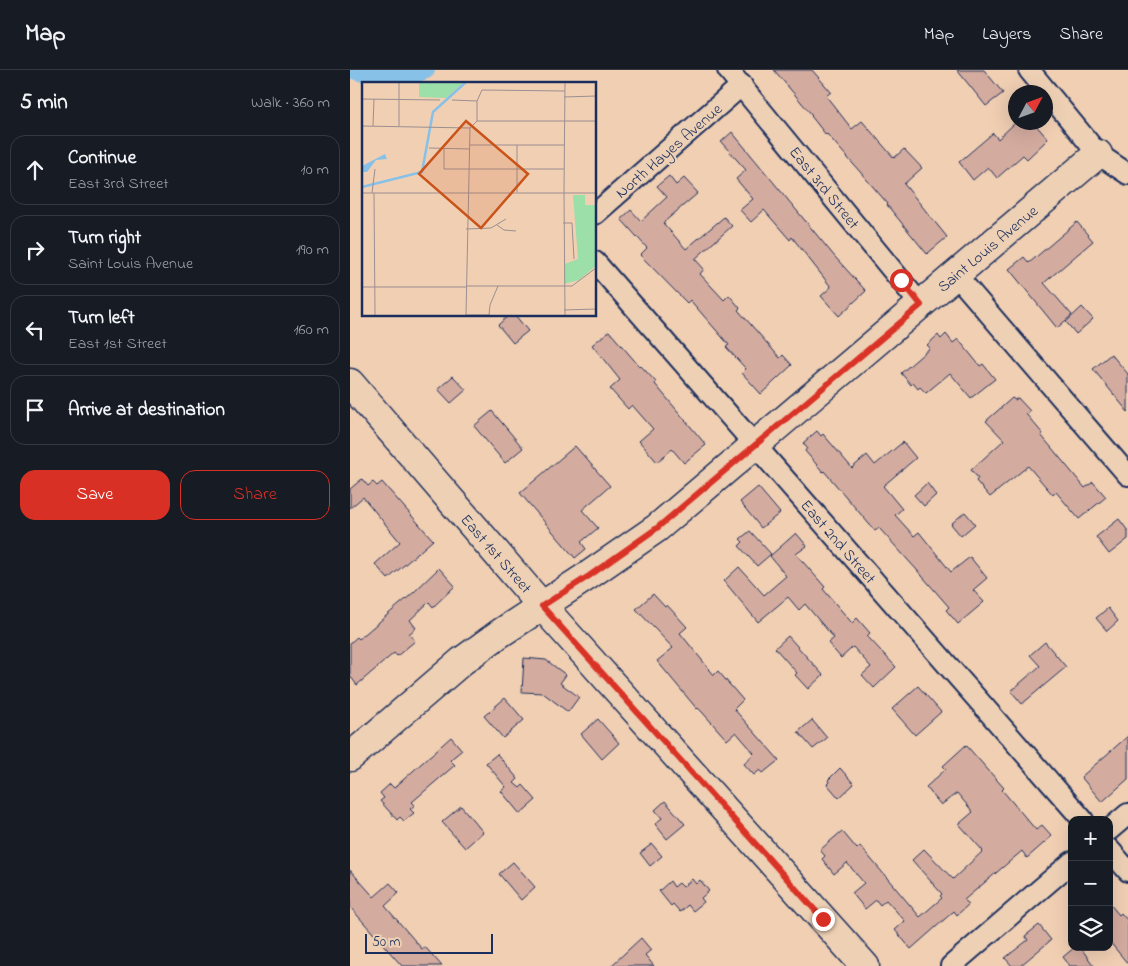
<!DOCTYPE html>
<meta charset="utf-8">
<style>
body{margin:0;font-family:"Indie Flower",sans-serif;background:#242831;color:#f1f3f6}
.controls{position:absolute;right:15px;bottom:15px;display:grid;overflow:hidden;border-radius:10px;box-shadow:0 5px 20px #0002}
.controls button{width:45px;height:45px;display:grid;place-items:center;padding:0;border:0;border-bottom:1px solid #363941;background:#171b24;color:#f1f3f6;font:25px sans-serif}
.compass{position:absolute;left:658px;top:15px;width:45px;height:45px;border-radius:50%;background:#171b24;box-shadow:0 5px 20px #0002;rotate:49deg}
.scale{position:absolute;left:15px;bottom:12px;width:128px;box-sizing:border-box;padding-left:5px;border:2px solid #1b2f5e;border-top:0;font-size:14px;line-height:18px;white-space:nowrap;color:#1b2f5e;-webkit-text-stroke:4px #eed1b5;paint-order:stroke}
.stop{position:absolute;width:15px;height:15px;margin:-11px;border:4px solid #d93025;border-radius:50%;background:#fff}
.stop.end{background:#d93025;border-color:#fff;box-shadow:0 1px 5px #0008}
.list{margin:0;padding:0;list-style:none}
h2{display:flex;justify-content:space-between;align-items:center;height:65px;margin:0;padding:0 20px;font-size:21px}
h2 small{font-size:16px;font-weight:400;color:#9ea1a6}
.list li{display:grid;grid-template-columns:32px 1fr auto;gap:15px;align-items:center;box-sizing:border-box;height:70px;margin:0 10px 10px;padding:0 10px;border:1px solid #363941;border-radius:15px}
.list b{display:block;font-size:19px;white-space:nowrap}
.list p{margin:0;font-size:16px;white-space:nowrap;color:#9ea1a6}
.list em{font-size:16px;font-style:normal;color:#9ea1a6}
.actions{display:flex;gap:10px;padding:15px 20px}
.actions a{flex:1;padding:11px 0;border:1px solid #d93025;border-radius:15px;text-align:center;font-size:18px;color:#d93025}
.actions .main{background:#d93025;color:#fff}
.icon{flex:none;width:28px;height:28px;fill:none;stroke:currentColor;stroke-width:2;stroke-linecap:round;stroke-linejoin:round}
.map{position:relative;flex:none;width:778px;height:896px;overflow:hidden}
header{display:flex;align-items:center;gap:30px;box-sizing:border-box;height:70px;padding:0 25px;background:#171b24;border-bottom:1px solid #363941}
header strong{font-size:24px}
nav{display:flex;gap:28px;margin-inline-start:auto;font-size:18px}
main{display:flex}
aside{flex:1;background:#171b24}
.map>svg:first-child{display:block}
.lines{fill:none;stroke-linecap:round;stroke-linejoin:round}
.canal{stroke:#88c1e7;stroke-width:18}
.building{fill:#d4ab9f;stroke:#1b2f5e}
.street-casing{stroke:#1b2f5e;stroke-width:24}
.secondary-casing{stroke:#1b2f5e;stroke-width:31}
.street{stroke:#eed1b5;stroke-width:20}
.secondary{stroke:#eed1b5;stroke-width:28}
.route{stroke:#d93025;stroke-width:6}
.labels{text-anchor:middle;stroke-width:4.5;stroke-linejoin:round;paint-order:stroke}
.street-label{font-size:16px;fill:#1b2f5e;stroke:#eed1b5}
.inset-river{fill:none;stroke:#88c1e7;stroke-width:2.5}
.inset-road{fill:none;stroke:#9b8f91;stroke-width:1}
.view{fill:#c95318;fill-opacity:0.15;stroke:#c95318;stroke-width:2.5}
.inset-edge{fill:none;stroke:#1b2f5e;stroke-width:2.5}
</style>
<header>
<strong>Map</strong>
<nav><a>Map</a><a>Layers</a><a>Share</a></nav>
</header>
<main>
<aside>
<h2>5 min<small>Walk · 360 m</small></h2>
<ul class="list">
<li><svg class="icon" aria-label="ahead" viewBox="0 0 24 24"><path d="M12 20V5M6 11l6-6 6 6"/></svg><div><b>Continue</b><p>East 3rd Street</p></div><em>10 m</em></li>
<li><svg class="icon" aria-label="right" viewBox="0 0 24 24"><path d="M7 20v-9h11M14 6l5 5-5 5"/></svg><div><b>Turn right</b><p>Saint Louis Avenue</p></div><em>190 m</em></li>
<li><svg class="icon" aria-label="left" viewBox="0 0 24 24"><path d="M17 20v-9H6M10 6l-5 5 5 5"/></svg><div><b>Turn left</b><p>East 1st Street</p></div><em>160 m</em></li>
<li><svg class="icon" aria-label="arrive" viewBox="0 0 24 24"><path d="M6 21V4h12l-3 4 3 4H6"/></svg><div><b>Arrive at destination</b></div></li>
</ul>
<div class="actions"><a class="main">Save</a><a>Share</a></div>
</aside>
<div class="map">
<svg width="778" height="896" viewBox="0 0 778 896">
<rect width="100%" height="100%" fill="#f1cfb3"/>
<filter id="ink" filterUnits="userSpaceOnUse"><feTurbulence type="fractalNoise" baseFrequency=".02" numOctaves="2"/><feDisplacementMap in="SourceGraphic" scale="10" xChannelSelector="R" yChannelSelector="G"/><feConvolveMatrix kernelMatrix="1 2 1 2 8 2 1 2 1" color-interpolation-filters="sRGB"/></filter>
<g filter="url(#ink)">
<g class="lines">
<path class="canal" d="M3 0C27 8 52 10 76 0"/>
</g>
<g class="building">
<polygon points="424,0 462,0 481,22 476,26 502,59 512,51 544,88 554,79 572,98 554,114 597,167 577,184 537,135 538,134 477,64 476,65 461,46 462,45"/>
<polygon points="607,0 634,0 653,23 636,36"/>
<polygon points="666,52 683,52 698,69 677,89 673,85 647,108 638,97 623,110 609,92 643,63 648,69"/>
<polygon points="382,62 485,187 516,221 489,246 471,226 481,217 442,167 440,170 414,140 401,152 390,140 403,129 386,109 396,100 371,72"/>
<polygon points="319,106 326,115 334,108 348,123 313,153 336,179 374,147 382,156 345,189 354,199 350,204 374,230 379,225 390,238 388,240 430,288 433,285 442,295 411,324 392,303 396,299 376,277 379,275 340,230 337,233 290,185 297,178 271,149 281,140 291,151 317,127 307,116"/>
<polygon points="727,152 743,171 694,213 722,245 707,258 659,199 674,187 679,193"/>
<polygon points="732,237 743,249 726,264 716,252"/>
<polygon points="159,245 165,245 178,261 163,273 148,255"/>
<polygon points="259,261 290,297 291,296 306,312 305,314 356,375 334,393 322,379 307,392 289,371 303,359 282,335 278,339 260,319 270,310 242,275"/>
<polygon points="596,264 603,273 608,269 630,296 633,294 645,309 621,328 600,303 576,323 570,317 568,319 563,313 561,315 551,303 580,278 577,275 588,265 591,269"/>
<polygon points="761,284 778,304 778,342 743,299"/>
<polygon points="103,306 116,320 101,333 88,319"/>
<polygon points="662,328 665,330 668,328 680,341 676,344 693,364 691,365 735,418 743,412 756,427 729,449 706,422 703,425 678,396 640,427 626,411 628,408 621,400 654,370 636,351"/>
<polygon points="142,341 173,378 155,393 124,356"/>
<polygon points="467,361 471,366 473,364 502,398 517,385 525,395 553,372 566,388 533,416 552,439 545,445 564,466 569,462 601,502 620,487 637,508 623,520 634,532 608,554 596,540 599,537 566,499 529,458 525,461 474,401 473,402 455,381 457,378 453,373"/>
<polygon points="225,376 260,416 232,440 248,458 231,472 236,479 225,488 170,423"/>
<polygon points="12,409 18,416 23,412 27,416 32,412 83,470 38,509 25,494 50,472 13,427 0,438 0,419"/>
<polygon points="577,413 586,425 574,436 564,425"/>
<polygon points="408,417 430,443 411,458 390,432"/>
<polygon points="615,442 625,454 611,466 601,454"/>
<polygon points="769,449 778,461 778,469 759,484 746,467"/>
<polygon points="400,461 421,484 407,496 389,476 393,472 390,469"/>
<polygon points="446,463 457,476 446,484 475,517 473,519 502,553 507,548 520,563 517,566 546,597 524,618 512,605 521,597 503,577 491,588 478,573 484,568 455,534 449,540 438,527 408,552 374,511 389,497 414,525 436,506 420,486"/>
<polygon points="89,498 105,516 83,537 79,532 60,550 66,558 59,564 65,571 47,586 44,583 7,615 0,606 0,573 7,567 9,569 63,523"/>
<polygon points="303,524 315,537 317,535 337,557 330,563 364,605 368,601 393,630 384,639 429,690 413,703 410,700 404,705 394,694 404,683 386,662 377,670 353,643 348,638 347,639 307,591 323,578 286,539"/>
<polygon points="758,538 768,551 757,561 746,548"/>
<polygon points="438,566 473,605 458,619 445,605 447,603 425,578"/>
<polygon points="695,572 716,597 672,634 661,621 690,596 680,585"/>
<polygon points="174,588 196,590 216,605 210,613 229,627 218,642 193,623 172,622"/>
<polygon points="568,616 591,642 565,665 542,639"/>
<polygon points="155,628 174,650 153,668 134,646"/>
<polygon points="248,649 269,673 252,689 231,664"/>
<polygon points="462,650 477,668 463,679 448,662"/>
<polygon points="778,666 778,709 752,732 731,707"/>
<polygon points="101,667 112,680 100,690 105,695 62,732 65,735 60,739 64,743 54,751 50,747 47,750 30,731 34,728 30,723 40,714 44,718"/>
<polygon points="616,675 654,718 652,720 686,760 692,755 702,766 677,788 672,781 614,830 619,834 607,845 604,841 561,879 545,860 555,851 536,830 530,835 526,830 515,839 502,823 514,813 497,793 484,804 472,789 475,786 470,780 492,761 507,779 510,776 570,847 592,828 590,826 592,824 562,790 574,779 603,809 633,781 609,754 623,742 607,723 591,735 576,717 596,699 593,696"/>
<polygon points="147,684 168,709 164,713 170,718 173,715 186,730 170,744 151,721 156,717 136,693"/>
<polygon points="490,698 504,714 489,728 477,714 479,712 478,710"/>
<polygon points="315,731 335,754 317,769 305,754 312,748 305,740"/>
<polygon points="111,736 133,762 115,778 92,752"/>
<polygon points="302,774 312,786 300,796 290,783"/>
<polygon points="163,792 185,817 171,830 149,804"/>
<polygon points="0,800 24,827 40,813 49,823 35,836 72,879 75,877 92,896 52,896 0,837"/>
<polygon points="342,809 346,814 350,810 359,821 351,828 354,832 343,841 338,835 330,842 323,834 321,836 309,821 320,811 324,817 329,813 333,817"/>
<polygon points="759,833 769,845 771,843 778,851 778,894 759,871"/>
<polygon points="689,855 701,870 670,896 662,896 655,888 678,870 675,866"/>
<polygon points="291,868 301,880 295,885 304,896 261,896"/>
<polygon points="725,877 730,877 744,896 720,896 713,887"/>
</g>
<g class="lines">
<defs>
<g id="street">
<polyline points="378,0 571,235"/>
<polyline points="679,0 748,84 778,104"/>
<polyline points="245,144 392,15"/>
<polyline points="245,192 733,750"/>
<polyline points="606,205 778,405"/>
<polyline points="759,760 778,744"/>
<polyline points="759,779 778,801"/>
<polyline points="601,896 722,792"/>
</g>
<g id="secondary">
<polyline points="0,313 192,536 515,896"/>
<polyline points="0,687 112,591 149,564 239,505 307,458 748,84"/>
</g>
</defs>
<use href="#street" class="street-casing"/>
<use href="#secondary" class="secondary-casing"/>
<use href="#street" class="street"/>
<use href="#secondary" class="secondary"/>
</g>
</g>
<g class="lines" filter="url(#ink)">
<polyline class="route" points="473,849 192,536 239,506 307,458 571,235 551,210"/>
</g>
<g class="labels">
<g class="street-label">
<text transform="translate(318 80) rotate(-41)" y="6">North Hayes Avenue</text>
<text transform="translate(475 117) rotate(51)" y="6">East 3rd Street</text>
<text transform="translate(637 178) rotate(-40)" y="6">Saint Louis Avenue</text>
<text transform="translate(489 471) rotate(49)" y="6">East 2nd Street</text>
<text transform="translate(147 483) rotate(49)" y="6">East 1st Street</text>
</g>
</g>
<g transform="translate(12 12)">
<rect width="234" height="234" fill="#f1cfb3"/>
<path d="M57 0H101V1L84 16 57 15ZM211 113H223V123H234V184L217 198 202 202 203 182 216 177Z" fill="#9cdfa9"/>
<path d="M23 72 25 77 14 78 5 90H0V84Z" fill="#88c1e7"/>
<path class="inset-river" d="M0 105 60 90 71 30 104 0"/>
<path class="inset-road" d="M234 0V39M202 15 234 14M0 17 78 18M90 18 115 19 120 8 203 9M115 39H234M0 44 108 46M11 44 12 17M37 44V0M108 46 115 39V19M108 63H202M67 66 108 67M82 66V87H202M155 110V63M202 110 203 233M202 110 203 0M0 111H234M10 111 13 87M12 111 13 233M201 141H210L212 177M135 143 142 148 154 149M104 147 129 146 144 137M104 204H210L234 186M0 205H104M202 228 234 227M104 233 108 46M104 233H127M127 233 128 223 136 204"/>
<path class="view" d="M104 39 166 92 119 146 57 92Z"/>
<rect width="234" height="234" class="inset-edge"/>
</g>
</svg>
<div class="controls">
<button>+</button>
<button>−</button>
<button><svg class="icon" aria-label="layers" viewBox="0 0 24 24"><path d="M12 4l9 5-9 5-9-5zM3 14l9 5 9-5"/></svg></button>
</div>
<svg class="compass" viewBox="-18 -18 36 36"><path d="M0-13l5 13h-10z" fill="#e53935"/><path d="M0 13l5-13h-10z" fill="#9ea1a6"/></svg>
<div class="scale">50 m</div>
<div class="stop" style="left:551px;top:210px"></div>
<div class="stop end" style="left:473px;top:849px"></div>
</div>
</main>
